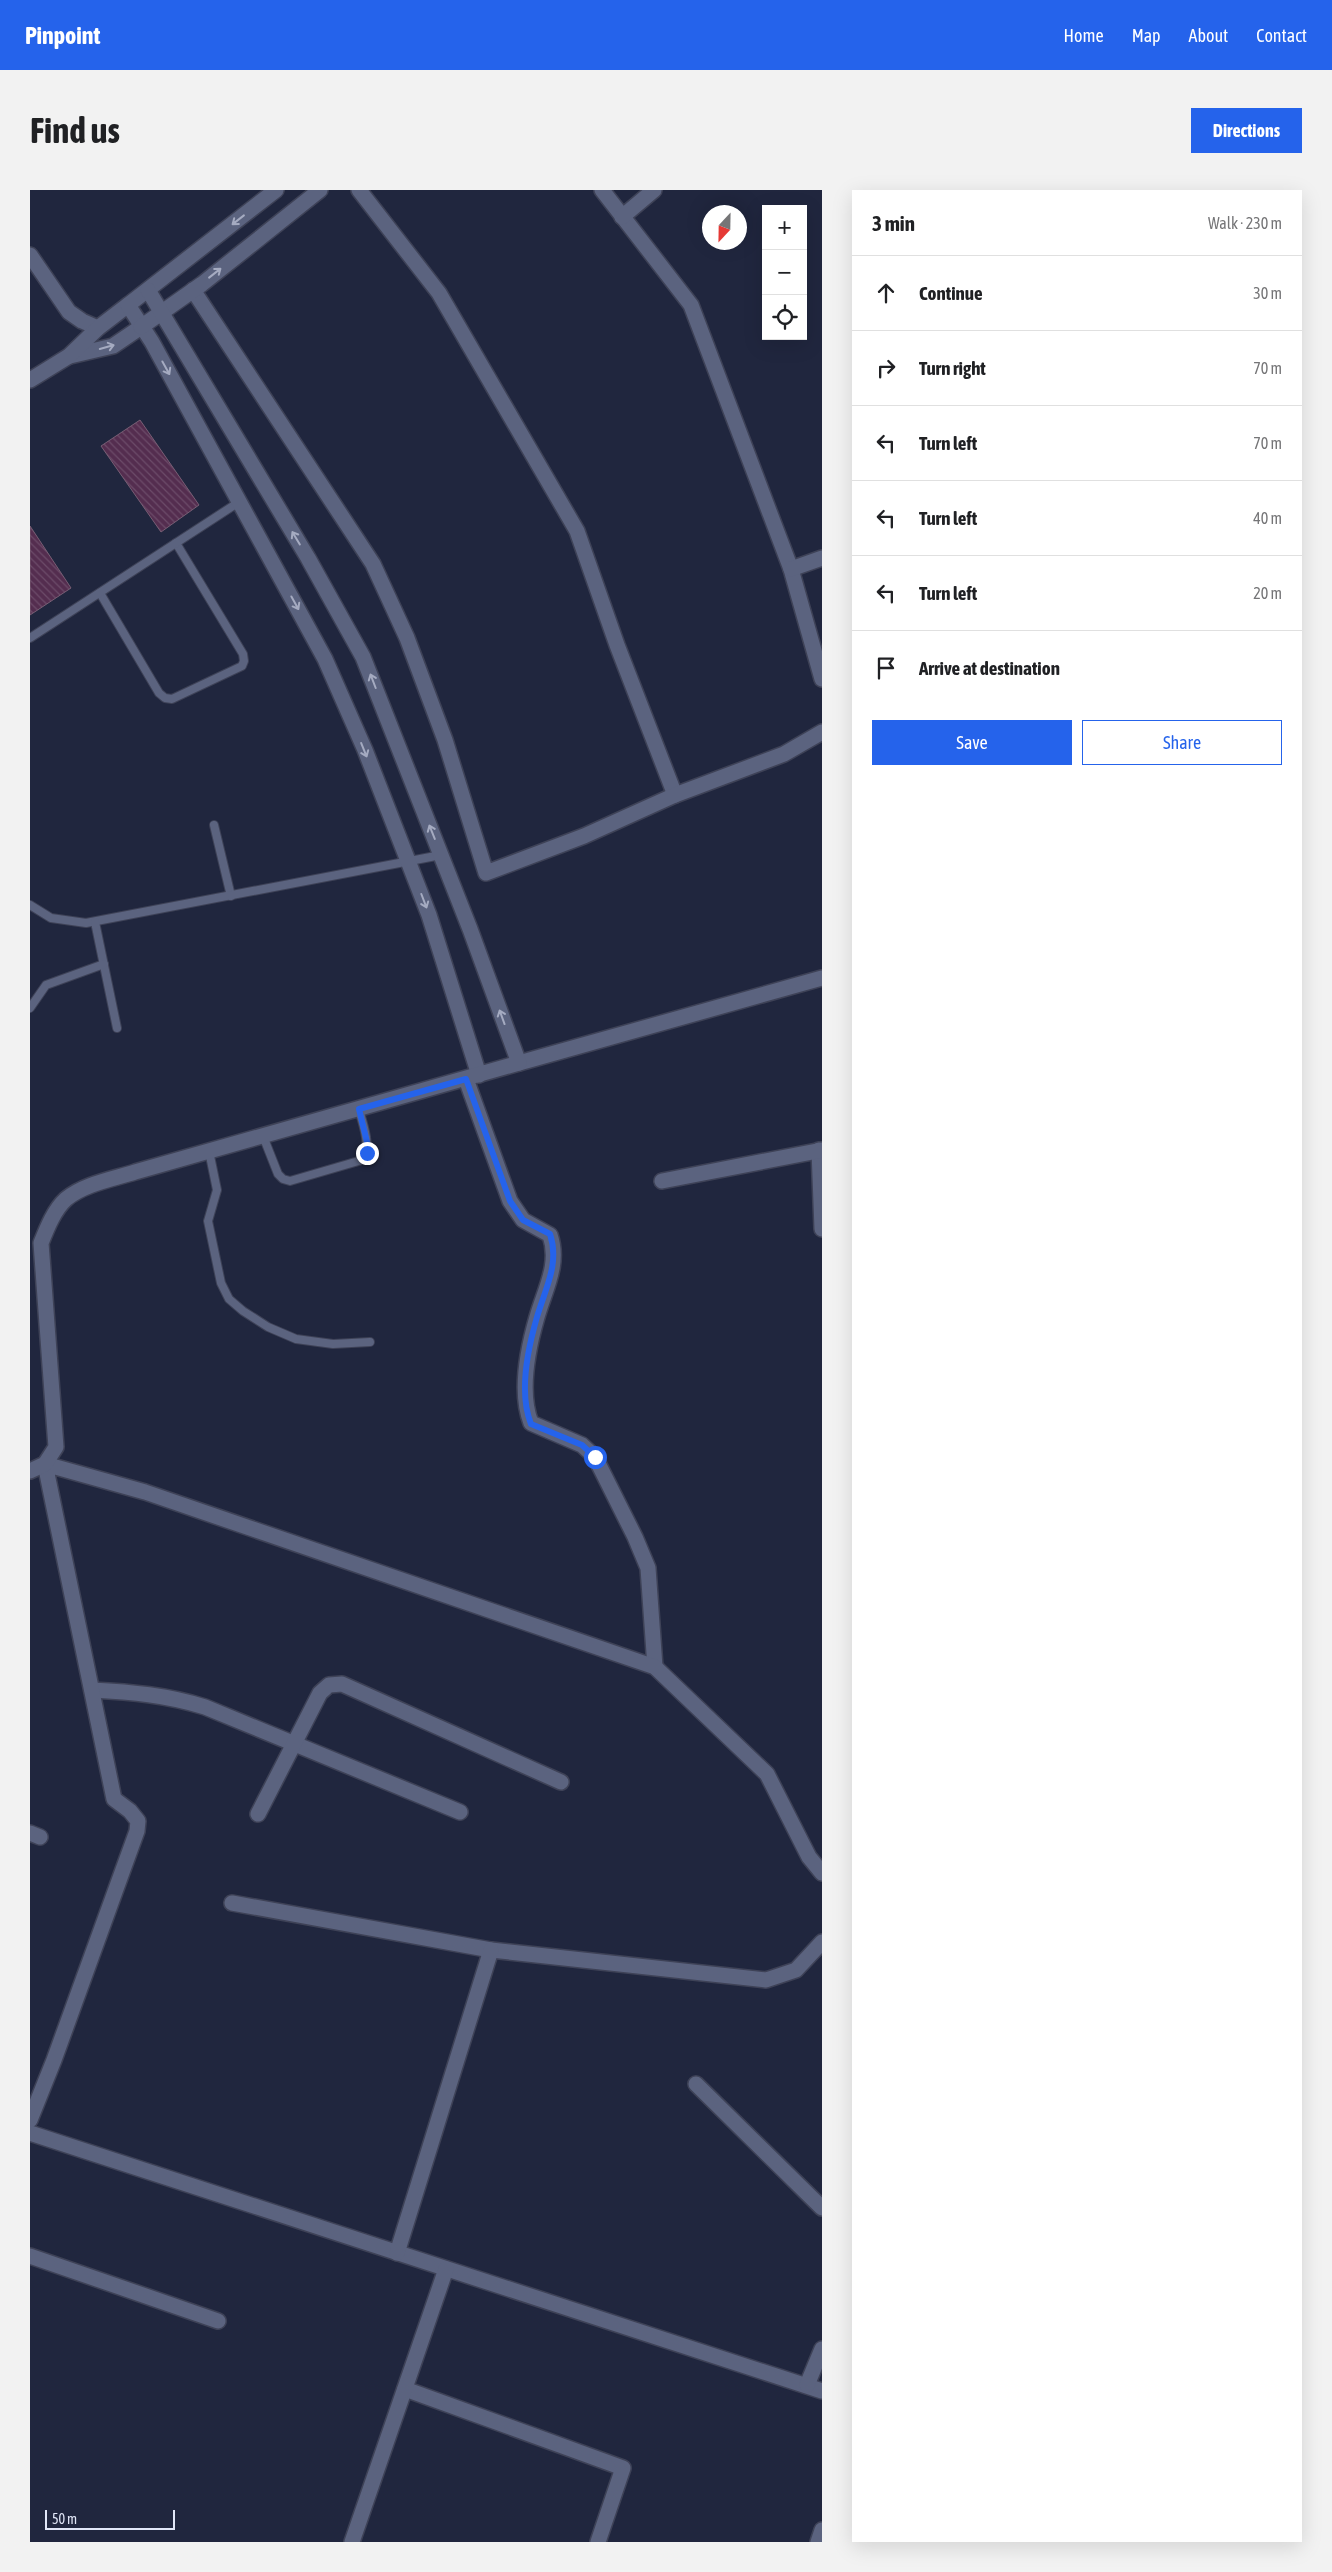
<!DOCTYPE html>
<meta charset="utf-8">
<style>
body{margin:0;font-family:"Asap Condensed",sans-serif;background:#f2f2f2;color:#202124}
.controls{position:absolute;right:15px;top:15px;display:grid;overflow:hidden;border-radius:0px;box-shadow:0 5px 20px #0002}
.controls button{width:45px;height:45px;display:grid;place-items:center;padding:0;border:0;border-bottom:1px solid #e0e0e0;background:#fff;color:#202124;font:25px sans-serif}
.compass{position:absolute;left:672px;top:15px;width:45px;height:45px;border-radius:50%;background:#fff;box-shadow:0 5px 20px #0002;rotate:202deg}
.scale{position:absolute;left:15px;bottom:12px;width:130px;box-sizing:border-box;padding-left:5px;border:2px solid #e1e6f7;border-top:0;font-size:14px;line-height:18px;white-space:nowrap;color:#e1e6f7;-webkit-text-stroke:4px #20263e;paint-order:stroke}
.stop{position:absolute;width:15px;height:15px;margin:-11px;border:4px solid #2563eb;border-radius:50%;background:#fff}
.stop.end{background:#2563eb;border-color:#fff;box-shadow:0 1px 5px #0008}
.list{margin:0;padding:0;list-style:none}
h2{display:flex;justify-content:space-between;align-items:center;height:65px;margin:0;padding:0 20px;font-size:21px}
h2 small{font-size:16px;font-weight:400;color:#757577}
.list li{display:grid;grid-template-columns:32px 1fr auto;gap:15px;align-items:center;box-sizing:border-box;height:75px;padding:0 20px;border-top:1px solid #e0e0e0}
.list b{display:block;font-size:19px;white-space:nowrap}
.list em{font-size:16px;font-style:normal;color:#757577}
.actions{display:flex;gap:10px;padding:15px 20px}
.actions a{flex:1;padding:11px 0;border:1px solid #2563eb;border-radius:0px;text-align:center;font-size:18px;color:#2563eb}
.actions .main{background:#2563eb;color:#fff}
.icon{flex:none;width:28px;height:28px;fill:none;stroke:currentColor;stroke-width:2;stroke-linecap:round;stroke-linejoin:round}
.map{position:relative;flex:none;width:792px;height:2352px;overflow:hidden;border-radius:0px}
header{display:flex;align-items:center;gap:30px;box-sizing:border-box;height:70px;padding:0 25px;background:#2563eb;color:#fff}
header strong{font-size:24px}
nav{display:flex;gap:28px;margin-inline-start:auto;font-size:18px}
.intro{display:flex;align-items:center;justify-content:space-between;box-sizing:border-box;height:120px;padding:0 30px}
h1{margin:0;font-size:35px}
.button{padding:12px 22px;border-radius:0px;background:#2563eb;color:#fff;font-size:18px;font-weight:700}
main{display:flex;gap:30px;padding:0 30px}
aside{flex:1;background:#fff;border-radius:0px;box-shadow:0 5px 20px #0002}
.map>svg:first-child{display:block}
.building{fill:url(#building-back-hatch);stroke:#785e74}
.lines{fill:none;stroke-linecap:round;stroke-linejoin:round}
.lane-casing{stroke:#3e4257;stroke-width:10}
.street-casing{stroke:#3e4257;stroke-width:18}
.secondary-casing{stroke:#3e4257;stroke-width:18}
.lane{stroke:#5b637f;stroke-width:8}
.street{stroke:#5b637f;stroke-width:15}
.secondary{stroke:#5b637f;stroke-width:15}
.oneway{stroke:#a5abc1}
.route{stroke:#2563eb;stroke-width:6}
</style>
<header>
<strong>Pinpoint</strong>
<nav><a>Home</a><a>Map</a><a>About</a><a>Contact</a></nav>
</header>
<div class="intro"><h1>Find us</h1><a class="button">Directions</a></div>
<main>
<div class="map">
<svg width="792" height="2352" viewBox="0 0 792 2352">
<defs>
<pattern id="building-back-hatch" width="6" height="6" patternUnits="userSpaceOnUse" patternTransform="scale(1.25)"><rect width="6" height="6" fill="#542d4f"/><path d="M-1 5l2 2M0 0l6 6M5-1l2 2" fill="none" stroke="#6c4b69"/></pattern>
</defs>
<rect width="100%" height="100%" fill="#20263e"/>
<g class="building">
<polygon points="110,230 169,315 131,342 71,256"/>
<polygon points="0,336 41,398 0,425"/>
</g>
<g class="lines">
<defs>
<g id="lane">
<polyline points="70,403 129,503 135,508 142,509 212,476 214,471 213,464 146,353"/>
<polyline points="0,448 209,312"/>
<polyline points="184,635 201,706"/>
<polyline points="0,715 21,728 56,733 411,665"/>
<polyline points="65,732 87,838"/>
<polyline points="0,818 16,795 74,774"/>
<path d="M233 946 248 984 253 989 260 991 332 970C342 955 333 936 329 919"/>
<polyline points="179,961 187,1000 178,1031 191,1093 199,1109 213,1121 238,1137 266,1149 303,1154 340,1152"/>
</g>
<g id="street">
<polyline points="329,0 409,103 547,341 587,455 645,605"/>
<polyline points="572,0 661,115 761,379 792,489"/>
<polyline points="592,27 624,0"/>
<polyline points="0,65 39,122 52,131 68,138"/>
<polyline points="163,100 343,374 377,448 415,550 456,683 554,646 645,605 754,564 792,542"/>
<polyline points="40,166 83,156 111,137"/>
<polyline points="0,190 39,166 68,138 98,115"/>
<polyline points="761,379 792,368"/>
<polyline points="489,873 792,788"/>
<path d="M436 889 480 1011 493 1030 520 1045C530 1074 515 1099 507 1127 498 1158 489 1202 501 1233L552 1255 565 1267 605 1347 618 1378 625 1477"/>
<polyline points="789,960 792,1039"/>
<polyline points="632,991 792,960"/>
<path d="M62 1500C101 1502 137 1505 175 1517L430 1622"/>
<polyline points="228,1624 290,1503 299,1495 312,1494 531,1592"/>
<polyline points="0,1643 10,1647"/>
<polyline points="202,1713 461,1760 736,1790 766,1780 792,1752"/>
<polyline points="666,1894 792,2018"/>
<polyline points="0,1930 24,1870 107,1641 108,1631 100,1621 84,1609 15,1274 115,1302 625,1477 737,1584 779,1667 792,1683"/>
<polyline points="0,1943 792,2201"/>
<polyline points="367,2063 461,1760"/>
<polyline points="0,2066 188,2131"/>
<polyline points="777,2195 792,2159"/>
<polyline points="375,2199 593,2278 568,2352"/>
<polyline points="322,2352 416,2079"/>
<polyline points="788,2352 792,2340"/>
</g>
<g id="secondary">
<polyline points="246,0 98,115 122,152 295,469 335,560 399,725 449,885"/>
<polyline points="111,137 172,94 290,0"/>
<path d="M0 1281 15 1274 26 1257 11 1053C17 1038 24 1020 36 1009 54 994 83 989 105 982L489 873 440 739 333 467 278 368 118 100"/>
</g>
</defs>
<use href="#lane" class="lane-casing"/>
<use href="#street" class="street-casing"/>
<use href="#secondary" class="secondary-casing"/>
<use href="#lane" class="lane"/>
<use href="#street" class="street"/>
<use href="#secondary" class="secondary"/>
</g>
<defs><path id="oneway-shaft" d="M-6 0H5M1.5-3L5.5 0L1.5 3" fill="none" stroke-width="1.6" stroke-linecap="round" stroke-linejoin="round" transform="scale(1.25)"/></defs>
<g class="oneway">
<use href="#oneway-shaft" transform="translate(208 30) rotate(142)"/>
<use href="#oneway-shaft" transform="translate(185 83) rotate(-38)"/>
<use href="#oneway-shaft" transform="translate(77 157) rotate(-16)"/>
<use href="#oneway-shaft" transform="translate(136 178) rotate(61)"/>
<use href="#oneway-shaft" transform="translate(266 348) rotate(-121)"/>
<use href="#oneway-shaft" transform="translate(265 413) rotate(61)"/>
<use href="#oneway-shaft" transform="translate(343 491) rotate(-111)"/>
<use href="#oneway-shaft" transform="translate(334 560) rotate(68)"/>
<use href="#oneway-shaft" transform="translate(402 642) rotate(-112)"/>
<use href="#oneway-shaft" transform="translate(394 711) rotate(69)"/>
<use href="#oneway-shaft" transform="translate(472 827) rotate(-110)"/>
</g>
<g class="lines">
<path class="route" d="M337 963 338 956 329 919 436 889 480 1011 493 1030 520 1044C530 1074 515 1099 507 1127 498 1158 488 1202 501 1234L552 1255 565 1267"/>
</g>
</svg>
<div class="controls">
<button>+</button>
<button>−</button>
<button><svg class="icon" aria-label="locate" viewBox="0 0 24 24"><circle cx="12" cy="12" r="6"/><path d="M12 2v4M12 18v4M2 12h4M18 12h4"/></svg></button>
</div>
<svg class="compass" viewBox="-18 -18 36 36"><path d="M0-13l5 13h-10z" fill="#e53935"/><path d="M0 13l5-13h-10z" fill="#757577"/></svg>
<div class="scale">50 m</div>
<div class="stop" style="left:565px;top:1267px"></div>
<div class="stop end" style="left:337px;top:963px"></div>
</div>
<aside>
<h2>3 min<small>Walk · 230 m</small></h2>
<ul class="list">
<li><svg class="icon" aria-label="ahead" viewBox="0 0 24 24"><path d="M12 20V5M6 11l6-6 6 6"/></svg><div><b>Continue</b></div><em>30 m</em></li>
<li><svg class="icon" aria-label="right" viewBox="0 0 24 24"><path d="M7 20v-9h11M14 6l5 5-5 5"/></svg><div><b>Turn right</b></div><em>70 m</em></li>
<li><svg class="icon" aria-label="left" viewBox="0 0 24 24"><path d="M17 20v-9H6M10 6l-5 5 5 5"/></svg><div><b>Turn left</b></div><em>70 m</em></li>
<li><svg class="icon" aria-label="left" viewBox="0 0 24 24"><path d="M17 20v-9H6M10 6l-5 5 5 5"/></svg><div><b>Turn left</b></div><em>40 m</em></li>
<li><svg class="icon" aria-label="left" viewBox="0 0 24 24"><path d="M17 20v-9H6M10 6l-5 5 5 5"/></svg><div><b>Turn left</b></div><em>20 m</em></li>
<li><svg class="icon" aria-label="arrive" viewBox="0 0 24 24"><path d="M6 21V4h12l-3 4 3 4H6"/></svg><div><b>Arrive at destination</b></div></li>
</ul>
<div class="actions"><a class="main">Save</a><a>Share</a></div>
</aside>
</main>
